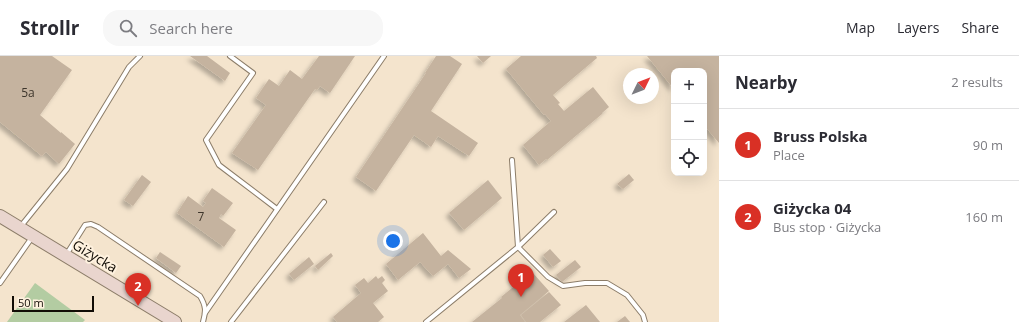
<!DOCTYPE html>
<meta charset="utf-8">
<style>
body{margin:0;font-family:"Open Sans",sans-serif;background:#f7f7f7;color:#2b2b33}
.controls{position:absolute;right:12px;top:12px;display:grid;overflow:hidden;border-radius:8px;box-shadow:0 4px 16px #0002}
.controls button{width:36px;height:36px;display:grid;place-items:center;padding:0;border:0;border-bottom:1px solid #e1e1e2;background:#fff;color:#2b2b33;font:20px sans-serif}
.compass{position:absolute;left:623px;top:12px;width:36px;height:36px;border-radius:50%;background:#fff;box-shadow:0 4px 16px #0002;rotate:47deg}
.scale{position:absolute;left:12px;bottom:10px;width:82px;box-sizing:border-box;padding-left:4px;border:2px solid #110c05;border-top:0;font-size:11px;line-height:14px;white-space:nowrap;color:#110c05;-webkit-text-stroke:3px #fff2df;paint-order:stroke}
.you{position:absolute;left:393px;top:185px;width:14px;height:14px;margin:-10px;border:3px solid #fff;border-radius:50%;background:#1a73e8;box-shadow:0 0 0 6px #1a73e833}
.badge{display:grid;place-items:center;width:26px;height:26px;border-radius:50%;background:#d93025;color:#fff;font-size:13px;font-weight:700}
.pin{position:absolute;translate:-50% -33px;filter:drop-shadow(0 1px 2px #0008)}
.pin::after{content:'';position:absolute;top:21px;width:14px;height:12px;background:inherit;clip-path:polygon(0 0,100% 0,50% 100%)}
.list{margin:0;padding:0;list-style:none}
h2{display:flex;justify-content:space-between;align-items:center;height:52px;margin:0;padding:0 16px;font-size:17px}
h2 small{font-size:13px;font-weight:400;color:#7c7c81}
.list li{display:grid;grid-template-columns:26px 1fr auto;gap:12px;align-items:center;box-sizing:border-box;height:72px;padding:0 16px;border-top:1px solid #e1e1e2}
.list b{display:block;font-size:15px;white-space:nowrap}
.list p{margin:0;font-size:13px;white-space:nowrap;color:#7c7c81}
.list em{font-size:13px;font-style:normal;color:#7c7c81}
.icon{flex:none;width:22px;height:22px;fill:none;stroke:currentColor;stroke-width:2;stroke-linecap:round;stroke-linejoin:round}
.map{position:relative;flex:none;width:719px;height:266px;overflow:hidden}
header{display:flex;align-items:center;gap:24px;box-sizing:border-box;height:56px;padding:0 20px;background:#fff;border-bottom:1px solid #e1e1e2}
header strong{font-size:19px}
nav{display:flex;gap:22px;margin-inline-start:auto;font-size:14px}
.search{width:280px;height:36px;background:#f7f7f7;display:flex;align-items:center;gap:10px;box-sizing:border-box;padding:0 14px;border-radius:16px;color:#7c7c81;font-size:15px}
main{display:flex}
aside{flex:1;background:#fff}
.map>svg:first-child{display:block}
.green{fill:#b3cca2}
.building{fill:#c5b39f;filter:url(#shadow)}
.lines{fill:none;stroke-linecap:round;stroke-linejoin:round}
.lane-casing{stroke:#8c7d69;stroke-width:6}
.secondary-casing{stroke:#8c7d69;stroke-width:14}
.lane{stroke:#fff;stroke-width:4}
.secondary{stroke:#e9d5ce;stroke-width:12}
.labels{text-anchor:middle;stroke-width:4;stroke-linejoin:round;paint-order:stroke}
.number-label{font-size:12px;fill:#3e362c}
.street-label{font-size:14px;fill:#110c05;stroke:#fff2df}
</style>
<header>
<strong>Strollr</strong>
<div class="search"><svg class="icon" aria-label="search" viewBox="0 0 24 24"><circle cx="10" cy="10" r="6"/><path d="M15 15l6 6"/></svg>Search here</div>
<nav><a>Map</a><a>Layers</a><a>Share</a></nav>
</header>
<main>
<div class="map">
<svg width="719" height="266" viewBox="0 0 719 266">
<defs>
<filter id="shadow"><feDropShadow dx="-3.5" dy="3.5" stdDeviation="2" flood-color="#0004"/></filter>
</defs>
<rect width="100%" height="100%" fill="#f4e4cd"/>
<polygon class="green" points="35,227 85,264 83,266 7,266"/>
<g class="building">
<polygon points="0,0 52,0 72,14 40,59 61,77 61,76 75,88 59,108 46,96 42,100 0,66"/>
<polygon points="190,0 207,0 230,17 225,25"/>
<polygon points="319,0 355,0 330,37 320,30 317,34 315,33 258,114 232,97 266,49 256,42 269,23 279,30 290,14 302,23"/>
<polygon points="436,0 450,0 462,8 431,55 478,87 469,100 438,80 431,91 414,79 376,135 356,121 426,17 425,17"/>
<polygon points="477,0 491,0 483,7"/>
<polygon points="521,0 596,0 597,2 553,39 560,47 558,48 564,55 593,31 609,51 602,57 602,58 547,104 546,103 539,109 523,89 551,65 545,58 544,59 506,13"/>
<polygon points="647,0 719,0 719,87 704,69 704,15 674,15 674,33"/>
<polygon points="629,118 634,124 623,133 617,128"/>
<polygon points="142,119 151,126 133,150 124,144"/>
<polygon points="488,124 502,142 464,174 449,157"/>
<polygon points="212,132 233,147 223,160 221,158 219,162 236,174 224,191 177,157 188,140 203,151 206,147 203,145"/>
<polygon points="423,177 441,200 448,194 471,213 459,222 448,208 433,220 420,206 398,224 386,208"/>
<polygon points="550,193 561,205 553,211 543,199"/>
<polygon points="160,196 181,210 176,217 156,202"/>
<polygon points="331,197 333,200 318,214 315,210"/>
<polygon points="309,201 314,208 294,224 289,218"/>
<polygon points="575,204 581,211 562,226 556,219"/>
<polygon points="532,216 549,235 520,259 525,266 472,266 502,242 501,241"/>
<polygon points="376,220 378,223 382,220 385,224 382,227 388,235 373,247 384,261 378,266 337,266 333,261 361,237 355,229 364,222 368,227"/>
<polygon points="549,236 561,249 540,266 526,266 521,259"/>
<polygon points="586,249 600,266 564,266"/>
<polygon points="625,260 630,266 617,266"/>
</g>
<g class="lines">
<defs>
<g id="lane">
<polyline points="230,0 253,17 206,84 219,109 277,153"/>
<polyline points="512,104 518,191 548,221 563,230 585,227 607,227 627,239 643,259 645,266"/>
<polyline points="21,170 67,113 129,11 140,0"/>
<path d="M66 199 85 169 91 168 98 171 200 240C206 250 206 255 203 266"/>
<polyline points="0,227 33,180"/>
<polyline points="205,257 384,0"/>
<polyline points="231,266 324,146"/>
<polyline points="426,266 518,191 554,156"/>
</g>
<polyline id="secondary" points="0,160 175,266"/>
</defs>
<use href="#lane" class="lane-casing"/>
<use href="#secondary" class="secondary-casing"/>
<use href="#lane" class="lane"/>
<use href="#secondary" class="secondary"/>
</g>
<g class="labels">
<g class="number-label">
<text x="28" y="41">5a</text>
<text x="201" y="165">7</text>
</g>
<g class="street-label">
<text transform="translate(95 200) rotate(31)" y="5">Giżycka</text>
</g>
</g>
</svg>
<div class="controls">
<button>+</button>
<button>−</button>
<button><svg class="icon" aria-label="locate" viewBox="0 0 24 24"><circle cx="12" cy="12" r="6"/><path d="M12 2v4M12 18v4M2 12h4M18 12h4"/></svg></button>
</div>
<svg class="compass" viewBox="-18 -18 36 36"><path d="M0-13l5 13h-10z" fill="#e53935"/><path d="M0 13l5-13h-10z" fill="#7c7c81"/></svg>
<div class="scale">50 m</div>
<div class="you"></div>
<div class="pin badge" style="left:521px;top:241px">1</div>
<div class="pin badge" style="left:138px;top:250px">2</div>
</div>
<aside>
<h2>Nearby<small>2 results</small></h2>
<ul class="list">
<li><span class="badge">1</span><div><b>Bruss Polska</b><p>Place</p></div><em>90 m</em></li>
<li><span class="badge">2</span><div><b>Giżycka 04</b><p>Bus stop · Giżycka</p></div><em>160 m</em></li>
</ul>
</aside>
</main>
